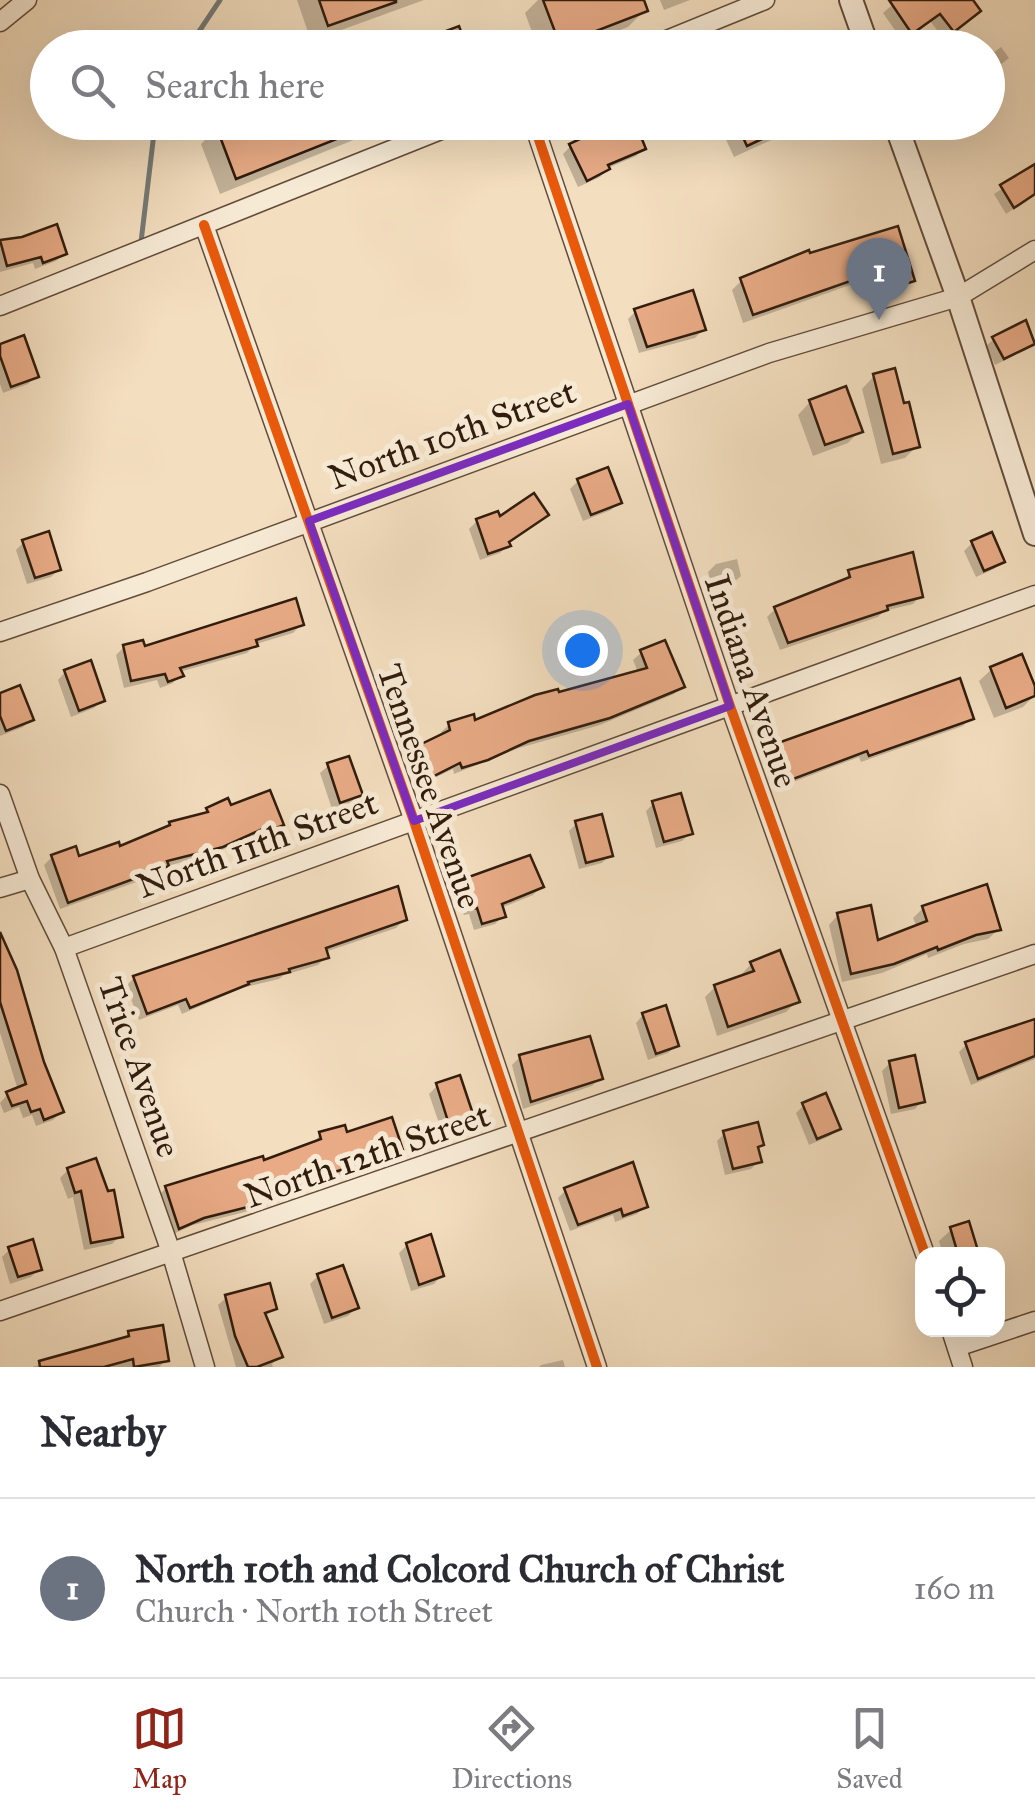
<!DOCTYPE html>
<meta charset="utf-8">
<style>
body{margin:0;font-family:"IM FELL Great Primer",serif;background:#f2f2f3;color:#2b2b33}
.controls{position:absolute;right:30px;bottom:30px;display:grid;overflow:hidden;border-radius:20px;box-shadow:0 10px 40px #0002}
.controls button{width:90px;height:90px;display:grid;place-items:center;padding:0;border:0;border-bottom:2px solid #e1e1e2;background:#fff;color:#2b2b33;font:50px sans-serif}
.you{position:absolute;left:582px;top:650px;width:35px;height:35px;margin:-25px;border:8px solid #fff;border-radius:50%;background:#1a73e8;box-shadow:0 0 0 15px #1a73e833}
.badge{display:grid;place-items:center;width:65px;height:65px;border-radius:50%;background:#8f2418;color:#fff;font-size:32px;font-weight:700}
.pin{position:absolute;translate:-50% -82px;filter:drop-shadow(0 2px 5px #0008)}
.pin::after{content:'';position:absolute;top:52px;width:35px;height:30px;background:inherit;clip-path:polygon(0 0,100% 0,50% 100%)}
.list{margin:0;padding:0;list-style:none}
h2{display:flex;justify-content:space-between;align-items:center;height:130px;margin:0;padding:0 40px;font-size:42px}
h2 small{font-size:32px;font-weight:400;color:#7c7c81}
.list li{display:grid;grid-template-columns:65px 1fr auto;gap:30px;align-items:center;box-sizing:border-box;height:180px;padding:0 40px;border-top:2px solid #e1e1e2}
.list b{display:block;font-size:38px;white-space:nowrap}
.list p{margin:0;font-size:32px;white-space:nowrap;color:#7c7c81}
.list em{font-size:32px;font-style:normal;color:#7c7c81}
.icon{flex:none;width:55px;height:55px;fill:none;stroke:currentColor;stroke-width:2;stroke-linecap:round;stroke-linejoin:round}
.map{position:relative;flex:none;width:1035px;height:1367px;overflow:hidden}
.search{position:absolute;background:#fff;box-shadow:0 10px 40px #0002;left:30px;right:30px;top:30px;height:110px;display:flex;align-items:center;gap:25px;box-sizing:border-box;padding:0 35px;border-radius:55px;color:#7c7c81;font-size:38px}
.sheet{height:310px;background:#fff}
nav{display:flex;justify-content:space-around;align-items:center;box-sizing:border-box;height:140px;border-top:2px solid #e1e1e2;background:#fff;font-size:28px;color:#7c7c81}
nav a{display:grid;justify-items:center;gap:5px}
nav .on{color:#8f2418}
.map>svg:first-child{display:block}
.shadow{fill:#0003}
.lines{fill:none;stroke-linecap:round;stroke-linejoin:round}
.stream{stroke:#747a77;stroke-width:5}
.building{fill:#e8ab86;stroke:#311c0d;stroke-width:2.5}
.minor-casing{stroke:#624c3a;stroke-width:21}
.tertiary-casing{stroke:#624c3a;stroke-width:26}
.minor{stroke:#f7ead5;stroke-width:18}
.tertiary{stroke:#f7ead5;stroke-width:22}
.cycleway-casing{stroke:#f7ead5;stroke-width:16}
.cycleway{stroke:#e8590c;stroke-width:10}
.marked{fill:none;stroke:#7b2cbf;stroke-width:8;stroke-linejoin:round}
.labels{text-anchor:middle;stroke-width:10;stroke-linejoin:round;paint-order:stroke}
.street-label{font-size:35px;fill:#311c0d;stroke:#f7ead5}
</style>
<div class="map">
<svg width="1035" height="1367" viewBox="0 0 1035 1367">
<rect width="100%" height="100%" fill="#f3debf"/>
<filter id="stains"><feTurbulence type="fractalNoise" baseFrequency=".002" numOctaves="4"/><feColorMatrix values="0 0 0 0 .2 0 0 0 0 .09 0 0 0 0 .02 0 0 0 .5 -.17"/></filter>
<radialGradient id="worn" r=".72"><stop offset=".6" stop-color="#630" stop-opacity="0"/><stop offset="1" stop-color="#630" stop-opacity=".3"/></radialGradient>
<g class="shadow">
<polygon points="297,0 424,0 311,41"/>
<polygon points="538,0 641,0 645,10 628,27 575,48 538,48 525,13"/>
<polygon points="660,0 690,0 664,10"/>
<polygon points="898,0 970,0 969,20 944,39 930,21 902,40 883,13"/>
<polygon points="1001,47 1009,58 988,75 988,57"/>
<polygon points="230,122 398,122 220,194 201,144 217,128"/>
<polygon points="727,122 801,122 795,129 734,157 721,129"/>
<polygon points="571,146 644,148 636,156 608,168 600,177 578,187 563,154"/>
<polygon points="1035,167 1035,194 1006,214 994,194"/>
<polygon points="23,239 64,253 56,261 35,269 33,263 0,272 0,243"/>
<polygon points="808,254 912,280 902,290 872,299 867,279 743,323 732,290 742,280"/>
<polygon points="636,311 703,330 695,338 639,353 628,319"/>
<polygon points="994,339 1034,342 1026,350 995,365 986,346"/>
<polygon points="0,347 36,376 28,384 3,393 0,384"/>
<polygon points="874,376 902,406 917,446 905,458 881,464 862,389"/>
<polygon points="810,402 860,431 848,443 813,456 798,415"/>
<polygon points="578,481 619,502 611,510 583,521 570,489"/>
<polygon points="499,520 508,545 500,553 480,560 469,529 477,521"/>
<polygon points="24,542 59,569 51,577 27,584 16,550"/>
<polygon points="972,543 1002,562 994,569 976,577 964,551"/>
<polygon points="737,559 741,576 733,583 712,588 708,572 716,564"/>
<polygon points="850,572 920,596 913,604 884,611 878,617 780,650 767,617 775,609 843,583"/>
<polygon points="301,625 293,633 256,644 247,653 179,672 173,683 160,688 157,680 124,688 116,655 124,647 143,649"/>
<polygon points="663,643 682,686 674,694 600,725 519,748 454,774 453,769 418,786 404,759 412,751 442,736 441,732 449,725 474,723 638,672 633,660 641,653"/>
<polygon points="992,669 1035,693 1035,695 1023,707 994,718 979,681"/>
<polygon points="65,672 102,701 94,708 71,717 58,680"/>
<polygon points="0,696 31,720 23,727 0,736"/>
<polygon points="971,718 963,726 861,762 859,757 780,787 768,754 776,746"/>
<polygon points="328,766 360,794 352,802 332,809 320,773"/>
<polygon points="654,803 690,833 682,841 656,848 646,811"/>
<polygon points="230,808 281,824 273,832 253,840 252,836 213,854 167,866 159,874 60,909 44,865 52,857 78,859 118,849 164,830 170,824 201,816 208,810"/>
<polygon points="577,823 610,855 602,863 579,869 569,831"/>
<polygon points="464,882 541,887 533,895 501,908 503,916 495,924 474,930 469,914 464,915 456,890"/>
<polygon points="923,908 998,930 988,939 964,944 928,958 927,954 882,973 842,982 829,925 838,915 877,943 917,927 913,918"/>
<polygon points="404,920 396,928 325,952 326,957 318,965 284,975 279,979 242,988 182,1014 178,1005 139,1020 126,986 134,978"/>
<polygon points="0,945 61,1112 53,1120 36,1126 32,1115 23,1118 19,1107 4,1113 0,1103 8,1094 18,1090 0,1033"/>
<polygon points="751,964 797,1001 786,1012 717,1036 705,997 715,987 742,978 741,975"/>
<polygon points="643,1015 676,1046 668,1053 648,1060 636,1023"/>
<polygon points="1035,1022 1035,1059 971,1085 959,1052 967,1044"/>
<polygon points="520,1057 600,1078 592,1086 523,1109 512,1065"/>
<polygon points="890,1063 922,1101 915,1109 891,1114 882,1071"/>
<polygon points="437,1086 475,1125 467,1133 445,1141 429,1094"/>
<polygon points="804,1105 838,1128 830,1136 809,1145 796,1113"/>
<polygon points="725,1133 761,1145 756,1149 759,1161 751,1169 725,1175 717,1141"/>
<polygon points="320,1134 345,1135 401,1150 393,1158 245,1212 193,1225 171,1235 158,1196 166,1188 262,1163 313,1145"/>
<polygon points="68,1170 120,1236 112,1244 84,1250 73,1197 68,1199 60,1178"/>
<polygon points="566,1190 645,1206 637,1214 615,1222 613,1215 570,1231 558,1198"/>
<polygon points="968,1224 977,1254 943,1254 939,1241 952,1229"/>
<polygon points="407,1245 441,1276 434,1284 411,1291 399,1253"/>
<polygon points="10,1249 39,1269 31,1277 10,1284 2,1257"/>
<polygon points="318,1276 356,1308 348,1316 324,1324 310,1284"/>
<polygon points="226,1298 274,1309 264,1317 280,1356 272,1364 273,1367 236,1367 218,1305"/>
<polygon points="129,1333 166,1360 159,1367 32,1367 122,1341"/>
<polygon points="563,1360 565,1367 539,1367 541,1365"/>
</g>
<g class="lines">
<g class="stream">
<polyline points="188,48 220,0"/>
<polyline points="141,242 154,133 158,122"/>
</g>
</g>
<g class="building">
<polygon points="319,0 396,0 396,2 328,26"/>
<polygon points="543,0 644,0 648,11 560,45"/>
<polygon points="889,0 973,0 981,11 954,32 940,14 912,34"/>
<polygon points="459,26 467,48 407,48 406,46"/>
<polygon points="224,122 377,122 377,123 236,179 216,126"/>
<polygon points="616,122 635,122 646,149 608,165 610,169 587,181 569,144"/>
<polygon points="736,122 798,122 747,146"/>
<polygon points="1035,164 1035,194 1014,208 1000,185"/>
<polygon points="57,224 67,254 43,263 41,257 7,266 0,240 22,237"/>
<polygon points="898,226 915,281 882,291 876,272 753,315 740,278 809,250 810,253"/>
<polygon points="693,290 706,330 647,347 634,309"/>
<polygon points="1026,320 1035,344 1004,359 992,337"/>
<polygon points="24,335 39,377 11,387 0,356 0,344"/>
<polygon points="895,368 904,403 909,402 920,447 893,454 873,374"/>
<polygon points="846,386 863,432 825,445 809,400"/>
<polygon points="608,467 622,503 591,515 577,479"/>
<polygon points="534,493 549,515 509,542 511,546 488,554 476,519 498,511 500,516"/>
<polygon points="49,531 61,570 35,578 22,540"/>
<polygon points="992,532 1005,562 984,571 971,541"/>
<polygon points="913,552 923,597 887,606 888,610 788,643 774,607 850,577 848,570"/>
<polygon points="296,598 304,625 256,640 258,646 180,668 184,676 168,682 165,674 131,681 123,645 143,640 145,646"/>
<polygon points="665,640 685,687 610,718 529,741 488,760 462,768 460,763 426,780 411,749 450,730 448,722 474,714 475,720 535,695 558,689 559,692 647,668 640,650"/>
<polygon points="1022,654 1035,686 1035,696 1006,708 990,667"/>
<polygon points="91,660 105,701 79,711 64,670"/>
<polygon points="960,678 974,719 869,756 867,751 788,781 775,744"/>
<polygon points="20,685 34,720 6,731 0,716 0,693"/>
<polygon points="349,756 363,795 340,803 327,763"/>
<polygon points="270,790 284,825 261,834 260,830 223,847 167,861 169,866 68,903 51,855 76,846 79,856 119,842 120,846 170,825 169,822 208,812 206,808 228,798 231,805"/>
<polygon points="681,793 693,834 664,842 652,801"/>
<polygon points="602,814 613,856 586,863 575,821"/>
<polygon points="530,855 544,887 502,904 506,917 482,924 477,908 472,909 463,879"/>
<polygon points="987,884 1001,930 976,935 938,950 937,947 894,964 851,974 837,913 871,905 878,940 927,921 922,906"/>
<polygon points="398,886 407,920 326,948 329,958 289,969 290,972 248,982 249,984 190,1008 186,999 147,1014 133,976"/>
<polygon points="0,932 17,970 44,1062 64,1112 44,1120 40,1109 31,1112 27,1101 12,1106 6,1092 26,1084 0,1002"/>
<polygon points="780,950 800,1002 728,1027 714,985 754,971 750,962"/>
<polygon points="666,1005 679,1046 656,1054 642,1013"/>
<polygon points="1035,1019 1035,1056 978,1079 965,1042"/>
<polygon points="590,1036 603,1079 531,1102 519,1055"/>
<polygon points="915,1055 925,1102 899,1108 889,1061"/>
<polygon points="460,1075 477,1126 452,1134 436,1083"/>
<polygon points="826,1093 841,1129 817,1139 802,1103"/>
<polygon points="392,1117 403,1150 319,1177 256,1205 204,1218 179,1229 165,1186 263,1156 264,1160 321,1139 319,1132 345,1125 347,1132"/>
<polygon points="758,1122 764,1145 758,1147 762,1162 733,1169 723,1131"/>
<polygon points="96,1158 108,1191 114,1190 123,1237 91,1243 81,1191 75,1193 67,1168"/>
<polygon points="633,1162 648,1207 623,1216 621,1209 578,1225 564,1188"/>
<polygon points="969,1221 979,1254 958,1254 950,1227"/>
<polygon points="431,1234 444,1276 419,1285 406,1243"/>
<polygon points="33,1239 42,1270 18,1277 8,1247"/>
<polygon points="343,1265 359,1308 332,1318 317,1274"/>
<polygon points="270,1283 277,1309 265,1313 283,1357 257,1367 248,1367 235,1336 225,1295"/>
<polygon points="163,1325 169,1361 134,1367 133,1359 104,1367 40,1367 39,1361 129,1336 128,1331"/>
</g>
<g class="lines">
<defs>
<g id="minor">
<polyline points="0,22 27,0"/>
<polyline points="647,48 765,0"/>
<polyline points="533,122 730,706 925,1254"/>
<polyline points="204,225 414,821 597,1367"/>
<polyline points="0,306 461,122"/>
<polyline points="0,632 147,582 769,353 958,297 1035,250"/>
<polyline points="0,794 30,879 64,948 171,1252 205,1367"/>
<polyline points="0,888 30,879"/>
<polyline points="64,948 1035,595"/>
<polyline points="0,1311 1035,954"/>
<polyline points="951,1330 963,1367"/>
<polyline points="957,1347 1035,1321"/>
</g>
<g id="tertiary">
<polyline points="851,0 868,48"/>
<polyline points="895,122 958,297 1035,534"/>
</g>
</defs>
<use href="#minor" class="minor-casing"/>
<use href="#tertiary" class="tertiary-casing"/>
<use href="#minor" class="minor"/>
<use href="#tertiary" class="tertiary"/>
<defs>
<g id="cycleway">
<polyline points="533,122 730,706 925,1254"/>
<polyline points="204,225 414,821 597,1367"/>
</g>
</defs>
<use href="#cycleway" class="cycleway-casing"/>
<use href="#cycleway" class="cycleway"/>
</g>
<path class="marked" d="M628 404 730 706 414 821 309 521Z"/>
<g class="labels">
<g class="street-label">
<text transform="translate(452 434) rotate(-20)" y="12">North 10th Street</text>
<text transform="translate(752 681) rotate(71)" y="12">Indiana Avenue</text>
<text transform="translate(430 786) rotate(71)" y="12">Tennessee Avenue</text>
<text transform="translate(257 844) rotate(-20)" y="12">North 11th Street</text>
<text transform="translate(140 1067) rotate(71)" y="12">Trice Avenue</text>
<text transform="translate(367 1155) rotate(-19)" y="12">North 12th Street</text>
</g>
</g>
<rect width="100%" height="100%" filter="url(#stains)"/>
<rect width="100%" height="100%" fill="url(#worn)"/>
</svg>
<div class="controls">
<button><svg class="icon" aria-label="locate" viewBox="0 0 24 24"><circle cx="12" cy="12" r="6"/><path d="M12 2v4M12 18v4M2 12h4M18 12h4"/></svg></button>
</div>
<div class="you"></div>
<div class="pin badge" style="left:879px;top:320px;background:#6b7280">1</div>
<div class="search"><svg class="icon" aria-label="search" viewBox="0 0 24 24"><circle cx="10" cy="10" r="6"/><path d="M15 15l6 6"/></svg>Search here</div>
</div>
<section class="sheet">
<h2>Nearby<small></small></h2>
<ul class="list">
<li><span class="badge" style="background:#6b7280">1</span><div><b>North 10th and Colcord Church of Christ</b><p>Church · North 10th Street</p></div><em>160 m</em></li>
</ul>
</section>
<nav>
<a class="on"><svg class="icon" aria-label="map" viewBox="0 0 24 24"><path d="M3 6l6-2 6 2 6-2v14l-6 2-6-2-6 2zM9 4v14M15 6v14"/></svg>Map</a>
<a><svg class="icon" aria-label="directions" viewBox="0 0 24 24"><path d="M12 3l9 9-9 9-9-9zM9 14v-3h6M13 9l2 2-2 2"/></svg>Directions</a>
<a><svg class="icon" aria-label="saved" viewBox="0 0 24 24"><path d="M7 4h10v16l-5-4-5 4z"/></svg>Saved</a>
</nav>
